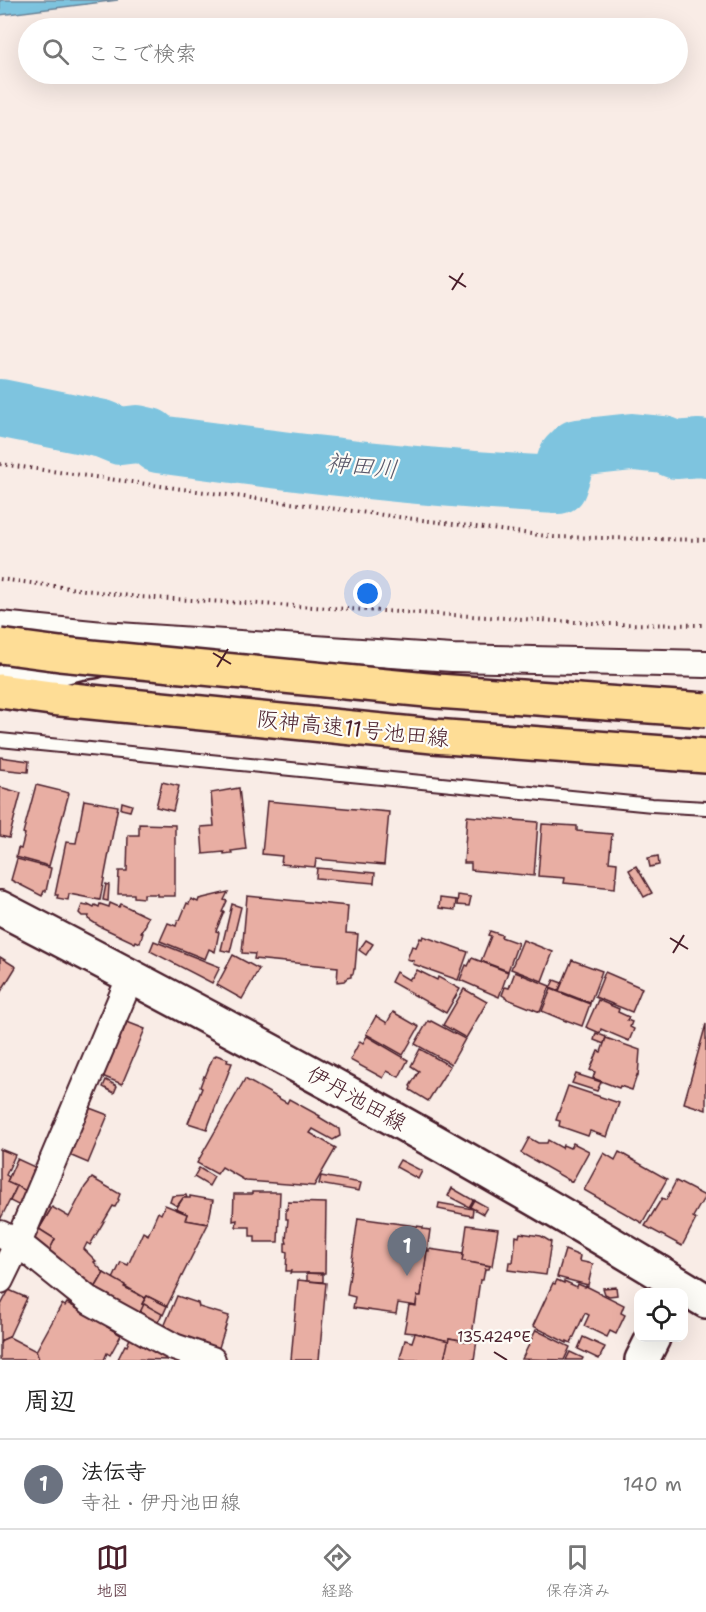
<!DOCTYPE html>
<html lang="ja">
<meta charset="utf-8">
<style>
body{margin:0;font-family:"Shantell Sans","Klee One",sans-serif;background:#f2f2f2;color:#222}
.controls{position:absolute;right:18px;bottom:18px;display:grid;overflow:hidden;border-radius:12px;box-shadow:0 6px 24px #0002}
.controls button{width:54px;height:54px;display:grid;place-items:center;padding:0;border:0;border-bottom:2px solid #e0e0e0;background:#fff;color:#222;font:30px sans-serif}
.you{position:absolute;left:368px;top:594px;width:21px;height:21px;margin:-15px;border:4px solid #fff;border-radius:50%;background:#1a73e8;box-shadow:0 0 0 9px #1a73e833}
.badge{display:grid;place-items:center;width:39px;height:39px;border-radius:50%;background:#4a1f2b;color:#fff;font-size:20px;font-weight:700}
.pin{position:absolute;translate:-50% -50px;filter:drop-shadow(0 2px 3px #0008)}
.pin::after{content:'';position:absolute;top:32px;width:21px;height:18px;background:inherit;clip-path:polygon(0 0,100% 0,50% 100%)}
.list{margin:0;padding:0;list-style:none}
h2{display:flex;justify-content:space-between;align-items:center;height:78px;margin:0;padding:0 24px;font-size:26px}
h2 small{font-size:20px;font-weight:400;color:#767676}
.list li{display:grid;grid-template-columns:39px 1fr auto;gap:18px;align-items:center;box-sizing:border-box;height:90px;padding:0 24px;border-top:2px solid #e0e0e0}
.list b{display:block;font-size:22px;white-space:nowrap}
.list p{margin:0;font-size:20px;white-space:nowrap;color:#767676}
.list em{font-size:20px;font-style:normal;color:#767676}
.icon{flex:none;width:33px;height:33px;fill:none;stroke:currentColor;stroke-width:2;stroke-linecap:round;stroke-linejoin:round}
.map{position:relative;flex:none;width:706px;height:1360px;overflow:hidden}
.search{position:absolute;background:#fff;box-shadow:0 6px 24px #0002;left:18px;right:18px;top:18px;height:66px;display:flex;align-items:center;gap:15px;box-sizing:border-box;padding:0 21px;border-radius:33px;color:#767676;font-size:22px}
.sheet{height:168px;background:#fff}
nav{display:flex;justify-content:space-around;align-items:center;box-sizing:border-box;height:84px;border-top:2px solid #e0e0e0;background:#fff;font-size:16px;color:#767676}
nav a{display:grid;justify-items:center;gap:3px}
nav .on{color:#4a1f2b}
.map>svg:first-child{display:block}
.water{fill:#7ec4df;stroke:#698297;stroke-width:1.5}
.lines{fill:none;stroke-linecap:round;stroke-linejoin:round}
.river{stroke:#7ec4df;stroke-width:58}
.building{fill:#e8aea3;stroke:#4a1f2b;stroke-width:1.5}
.lane-casing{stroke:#4a1f2b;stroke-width:16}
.street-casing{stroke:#4a1f2b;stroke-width:30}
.secondary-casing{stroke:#4a1f2b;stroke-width:38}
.highway-casing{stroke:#4a1f2b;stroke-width:38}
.path{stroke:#4a1f2b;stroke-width:4;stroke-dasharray:1.5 4.5;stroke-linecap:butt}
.lane{stroke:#fdfcf7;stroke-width:12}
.street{stroke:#fdfcf7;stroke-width:26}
.secondary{stroke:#fdfcf7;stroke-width:33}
.highway{stroke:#fedd96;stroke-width:33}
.highway-bridge-casing{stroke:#4a1f2b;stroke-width:38;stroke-linecap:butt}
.highway-bridge{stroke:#fedd96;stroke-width:33}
.ticks{fill:none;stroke:#4a1f2b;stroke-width:2}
.labels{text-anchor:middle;stroke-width:4.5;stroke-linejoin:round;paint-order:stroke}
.street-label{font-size:22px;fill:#4a1f2b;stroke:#fdfcf7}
.water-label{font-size:24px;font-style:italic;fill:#5c596a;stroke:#fdfcf7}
.ticks-label{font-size:15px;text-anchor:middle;fill:#4a1f2b;stroke:#fdfcf7;stroke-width:4.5;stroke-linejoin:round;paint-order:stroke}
</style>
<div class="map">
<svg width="706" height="1360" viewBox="0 0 706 1360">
<rect width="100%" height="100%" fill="#f9ece6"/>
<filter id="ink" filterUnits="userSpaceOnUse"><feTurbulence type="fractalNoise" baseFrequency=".0167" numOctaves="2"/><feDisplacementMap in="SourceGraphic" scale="12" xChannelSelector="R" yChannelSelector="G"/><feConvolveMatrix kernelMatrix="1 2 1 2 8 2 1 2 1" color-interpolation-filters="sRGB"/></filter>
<g filter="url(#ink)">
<polygon class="water" points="0,0 118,0 0,15"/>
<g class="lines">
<path class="river" d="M0 408 103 429 120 436 137 434 150 437 158 444C291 462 424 479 558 485L567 458 577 448 632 442 664 445 676 450 699 448 706 449"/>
</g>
<g class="building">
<polygon points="0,757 29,761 28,772 0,769"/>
<polygon points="162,782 179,786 173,811 156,807"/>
<polygon points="36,785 69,793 49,866 16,857 18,848 21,849 25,834 23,833"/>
<polygon points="0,787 21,793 9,838 0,836"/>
<polygon points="239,788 246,849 231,851 232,853 224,854 224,852 203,854 201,827 214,826 211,793"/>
<polygon points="84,800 118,806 100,900 69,894 68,900 57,898 58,895 55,895 66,842 76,843"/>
<polygon points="267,801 389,812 384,865 316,859 315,867 281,864 282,856 262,854"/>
<polygon points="122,802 132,805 130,811 121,809"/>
<polygon points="467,816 538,822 534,876 471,870 471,863 464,863"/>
<polygon points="139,824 175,825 175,896 157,896 157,894 144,894 144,898 134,897 134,894 118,894 119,871 127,871 128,835 139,835"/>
<polygon points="542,824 577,826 577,831 612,834 609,862 617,863 615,888 564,883 565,878 538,876"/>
<polygon points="658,856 659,865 650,867 648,858"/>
<polygon points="17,859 51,868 46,891 44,891 42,896 11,880"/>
<polygon points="636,866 652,893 644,897 629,870"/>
<polygon points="317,868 375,873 374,883 316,878"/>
<polygon points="106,884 109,885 108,901 103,900"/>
<polygon points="228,892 224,900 227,901 222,912 224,912 216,931 219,932 215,952 209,949 205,959 160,941 168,923 176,926 178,920 180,920 187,903 189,904 191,899 198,902 199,899"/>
<polygon points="458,895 471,897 469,906 457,905"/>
<polygon points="247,896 348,906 346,933 358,934 355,969 354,969 353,974 351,974 351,977 347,978 344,981 337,982 338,967 254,959 255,954 242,953"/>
<polygon points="440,898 456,900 455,910 439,908"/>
<polygon points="110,903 119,907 121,904 148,917 145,923 146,924 141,932 143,933 140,943 136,941 135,943 99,926 88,919 89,916 82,916 79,913 82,905 88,906 88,904 94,907 95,905 99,907 100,904 109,907"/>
<polygon points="232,904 241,907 230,952 221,950"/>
<polygon points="490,931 502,935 501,937 518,943 508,971 481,961 491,936 488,935"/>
<polygon points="423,936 468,952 458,980 413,964 414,961 407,959 412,946 416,947 420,938 422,939"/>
<polygon points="366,940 373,944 366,955 359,950"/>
<polygon points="523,940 553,952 542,981 511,969"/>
<polygon points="154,941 220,967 212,983 150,951"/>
<polygon points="233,955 259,969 242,999 217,985"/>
<polygon points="0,957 16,967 0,993"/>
<polygon points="472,958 508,972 499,997 460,980 466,965 468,966"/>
<polygon points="572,960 602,971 590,1003 559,991"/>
<polygon points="417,970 437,980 438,977 460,989 446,1013 391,982 396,972 409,980 411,977 413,977"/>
<polygon points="515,972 550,986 540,1012 505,998 505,997 502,995 505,987 509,988"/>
<polygon points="605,972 642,988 632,1012 595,997"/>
<polygon points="554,980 562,983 558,991 550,988"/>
<polygon points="464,989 487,1002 466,1038 443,1025"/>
<polygon points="551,989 590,1004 582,1026 566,1020 566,1021 542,1011"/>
<polygon points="598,1000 619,1009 618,1012 629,1017 627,1020 632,1022 630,1027 634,1029 629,1041 601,1029 600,1033 586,1027"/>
<polygon points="393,1012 419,1027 403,1055 366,1034 376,1016 387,1023"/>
<polygon points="428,1021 430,1022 431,1021 465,1039 451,1064 415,1044"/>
<polygon points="127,1022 145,1029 122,1084 102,1076 108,1061 109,1062 111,1058 109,1057 121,1031 123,1032"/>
<polygon points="706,1024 706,1110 684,1103"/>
<polygon points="596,1033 606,1037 604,1044 594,1040"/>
<polygon points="367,1036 408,1060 399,1077 387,1071 383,1078 350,1060 360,1041 363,1043"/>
<polygon points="606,1038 640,1050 638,1076 637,1075 632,1090 620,1086 619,1088 593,1078 595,1072 590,1070 598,1051 601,1052"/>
<polygon points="420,1049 450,1066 428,1101 410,1090 411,1087 410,1086 419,1071 411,1066"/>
<polygon points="216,1055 228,1059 227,1062 232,1063 207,1129 188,1123 202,1088 200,1087 204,1076 205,1077 213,1057 215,1057"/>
<polygon points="576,1074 601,1082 597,1091 572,1083"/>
<polygon points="245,1079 287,1103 289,1099 320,1116 319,1117 339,1129 340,1136 333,1140 313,1129 310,1133 336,1148 314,1186 246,1181 222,1167 217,1174 197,1163"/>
<polygon points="106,1080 117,1086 114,1093 103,1087"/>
<polygon points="568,1086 619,1103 607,1137 590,1131 588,1136 559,1126 560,1121 556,1120"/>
<polygon points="87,1107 108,1115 88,1163 67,1154"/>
<polygon points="529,1138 538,1143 547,1143 548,1140 562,1148 563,1145 570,1148 573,1143 589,1151 572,1182 521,1153"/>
<polygon points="0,1149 15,1155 6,1175 9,1177 7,1182 17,1186 0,1220"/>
<polygon points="619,1152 667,1179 642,1223 584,1190 604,1153 615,1160"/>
<polygon points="17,1159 39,1169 28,1192 7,1182"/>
<polygon points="400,1160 422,1171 418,1179 396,1167"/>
<polygon points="199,1168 214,1177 209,1186 194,1177"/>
<polygon points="321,1176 361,1183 359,1191 319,1184"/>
<polygon points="92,1178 120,1194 118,1199 119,1200 115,1207 113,1206 90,1245 87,1243 84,1249 96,1261 94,1262 104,1273 91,1295 49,1251 55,1239 39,1229 52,1207 69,1217 85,1187"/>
<polygon points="676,1181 705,1196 693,1217 696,1219 682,1246 645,1226 662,1198 666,1200"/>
<polygon points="17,1186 28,1192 22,1207 10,1201"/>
<polygon points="452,1188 473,1200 469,1207 448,1196"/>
<polygon points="252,1192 280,1192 278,1242 255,1242 255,1236 250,1236 250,1227 236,1227 237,1220 233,1221 234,1194 252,1194"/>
<polygon points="186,1195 187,1198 183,1198 177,1206 170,1202 172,1196"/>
<polygon points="190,1196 213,1200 208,1224 185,1220 187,1214 176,1209 183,1198 190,1198"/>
<polygon points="474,1200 487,1207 483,1214 470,1207"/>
<polygon points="288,1202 326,1203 325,1273 290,1273 291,1271 286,1271 287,1252 285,1251 285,1243 287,1243 286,1240 288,1219 286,1219 286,1209 287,1209"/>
<polygon points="439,1203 473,1209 472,1216 438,1209"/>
<polygon points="45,1205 51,1209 39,1229 55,1239 49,1251 52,1255 31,1242"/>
<polygon points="165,1205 187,1214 185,1220 208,1224 167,1306 147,1296 145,1298 113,1279 121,1262 128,1265 143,1232 148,1235 158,1212 161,1214"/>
<polygon points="358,1218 423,1227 423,1229 430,1230 421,1296 417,1296 416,1306 398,1303 396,1314 353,1308 355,1297 347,1295"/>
<polygon points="467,1225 498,1229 492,1266 462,1261"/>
<polygon points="520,1233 541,1236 551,1242 546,1275 508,1270 509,1262 513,1262 516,1236 519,1237"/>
<polygon points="429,1249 463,1254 462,1261 490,1266 489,1269 485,1269 483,1280 480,1280 471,1342 449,1338 449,1341 415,1333 404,1332 409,1305 416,1306 417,1296 421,1296 427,1251 429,1251"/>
<polygon points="565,1250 580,1256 579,1261 593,1264 588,1285 557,1277"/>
<polygon points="104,1273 125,1285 124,1287 145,1298 142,1304 144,1305 136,1320 91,1295"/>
<polygon points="307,1273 323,1274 323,1282 307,1281"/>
<polygon points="298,1280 326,1283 319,1360 291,1360"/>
<polygon points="557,1280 564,1283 564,1281 577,1287 578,1284 585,1287 586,1286 624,1305 621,1313 625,1315 616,1334 610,1331 607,1337 584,1326 589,1315 585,1313 571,1343 567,1341 567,1343 533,1326 553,1283 555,1284"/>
<polygon points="616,1287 617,1295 609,1296 605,1294 603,1288"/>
<polygon points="9,1290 27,1298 9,1337 2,1340 0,1344 0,1307"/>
<polygon points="147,1296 167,1306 163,1315 142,1304"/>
<polygon points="177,1296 198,1303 199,1307 229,1316 216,1357 161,1334"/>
<polygon points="67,1303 108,1325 107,1327 121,1335 110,1355 107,1353 104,1360 39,1360 36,1351 62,1304 65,1306"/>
<polygon points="144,1304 162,1314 155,1328 137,1319"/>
<polygon points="536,1330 570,1347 564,1360 522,1359"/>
<polygon points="415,1333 449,1341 444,1360 407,1360 400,1358 405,1340 412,1342"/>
<polygon points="9,1337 36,1351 39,1360 0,1360 0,1344 2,1340"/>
<polygon points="583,1337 605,1347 599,1359 578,1349"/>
<polygon points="130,1338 136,1340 174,1360 118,1359 125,1345 127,1346"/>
<polygon points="449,1338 471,1342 471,1339 477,1340 474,1360 459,1360 451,1357 450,1360 444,1360"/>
<polygon points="570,1352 583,1358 582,1360 566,1360"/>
</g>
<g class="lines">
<defs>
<polyline id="lane" points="0,740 652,805 706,808"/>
<g id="street">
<polyline points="0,625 103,635 452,658 706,664"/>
<polyline points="0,1234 18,1243 90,1301 174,1347 212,1360"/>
<polyline points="0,1280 18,1243 131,976"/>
</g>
<g id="secondary">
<polyline points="0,683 78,663 94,661"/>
<path d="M0 908C239 1032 477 1160 706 1301"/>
<polyline points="642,1360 653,1338"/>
</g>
<polyline id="highway" points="0,691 51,698 433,736 706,756"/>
</defs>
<use href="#lane" class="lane-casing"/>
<use href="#street" class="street-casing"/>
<use href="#secondary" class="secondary-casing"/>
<use href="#highway" class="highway-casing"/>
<g class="path">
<polyline points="0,464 197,491 554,537 706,540"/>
<polyline points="0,579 138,597 610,624 706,625"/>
</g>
<use href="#lane" class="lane"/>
<use href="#street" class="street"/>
<use href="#secondary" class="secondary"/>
<use href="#highway" class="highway"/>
<defs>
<polyline id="highway-bridge" points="0,646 60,654 437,691 706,710"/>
</defs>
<use href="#highway-bridge" class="highway-bridge-casing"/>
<use href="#highway-bridge" class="highway-bridge"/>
</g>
</g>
<path class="ticks" d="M449 276 466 287M452 290 463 273M213 653 231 664M217 667 228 649M670 938 688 949M673 953 684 935M494 1352 507 1360"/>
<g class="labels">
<g class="street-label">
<text transform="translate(353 728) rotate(6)" y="8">阪神高速11号池田線</text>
<text transform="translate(357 1098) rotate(29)" y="8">伊丹池田線</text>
</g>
<g class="water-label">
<text transform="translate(362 466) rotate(6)" y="8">神田川</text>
</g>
</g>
<g class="ticks-label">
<text x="494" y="1342">135.424°E</text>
</g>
</svg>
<div class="controls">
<button><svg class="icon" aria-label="locate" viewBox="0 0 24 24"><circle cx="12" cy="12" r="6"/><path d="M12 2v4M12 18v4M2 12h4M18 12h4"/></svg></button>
</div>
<div class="you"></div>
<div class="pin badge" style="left:407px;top:1276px;background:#6b7280">1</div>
<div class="search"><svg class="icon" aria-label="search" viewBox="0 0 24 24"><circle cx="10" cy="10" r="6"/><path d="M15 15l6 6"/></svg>ここで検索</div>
</div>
<section class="sheet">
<h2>周辺<small></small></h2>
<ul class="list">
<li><span class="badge" style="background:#6b7280">1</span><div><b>法伝寺</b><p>寺社 · 伊丹池田線</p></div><em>140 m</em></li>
</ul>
</section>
<nav>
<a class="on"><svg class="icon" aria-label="map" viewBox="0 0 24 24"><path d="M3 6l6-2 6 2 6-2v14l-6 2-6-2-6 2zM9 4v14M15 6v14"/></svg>地図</a>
<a><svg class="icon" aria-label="directions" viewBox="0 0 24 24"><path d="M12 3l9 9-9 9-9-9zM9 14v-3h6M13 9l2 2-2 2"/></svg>経路</a>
<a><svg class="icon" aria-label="saved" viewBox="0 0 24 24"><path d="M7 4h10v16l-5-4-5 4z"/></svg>保存済み</a>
</nav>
